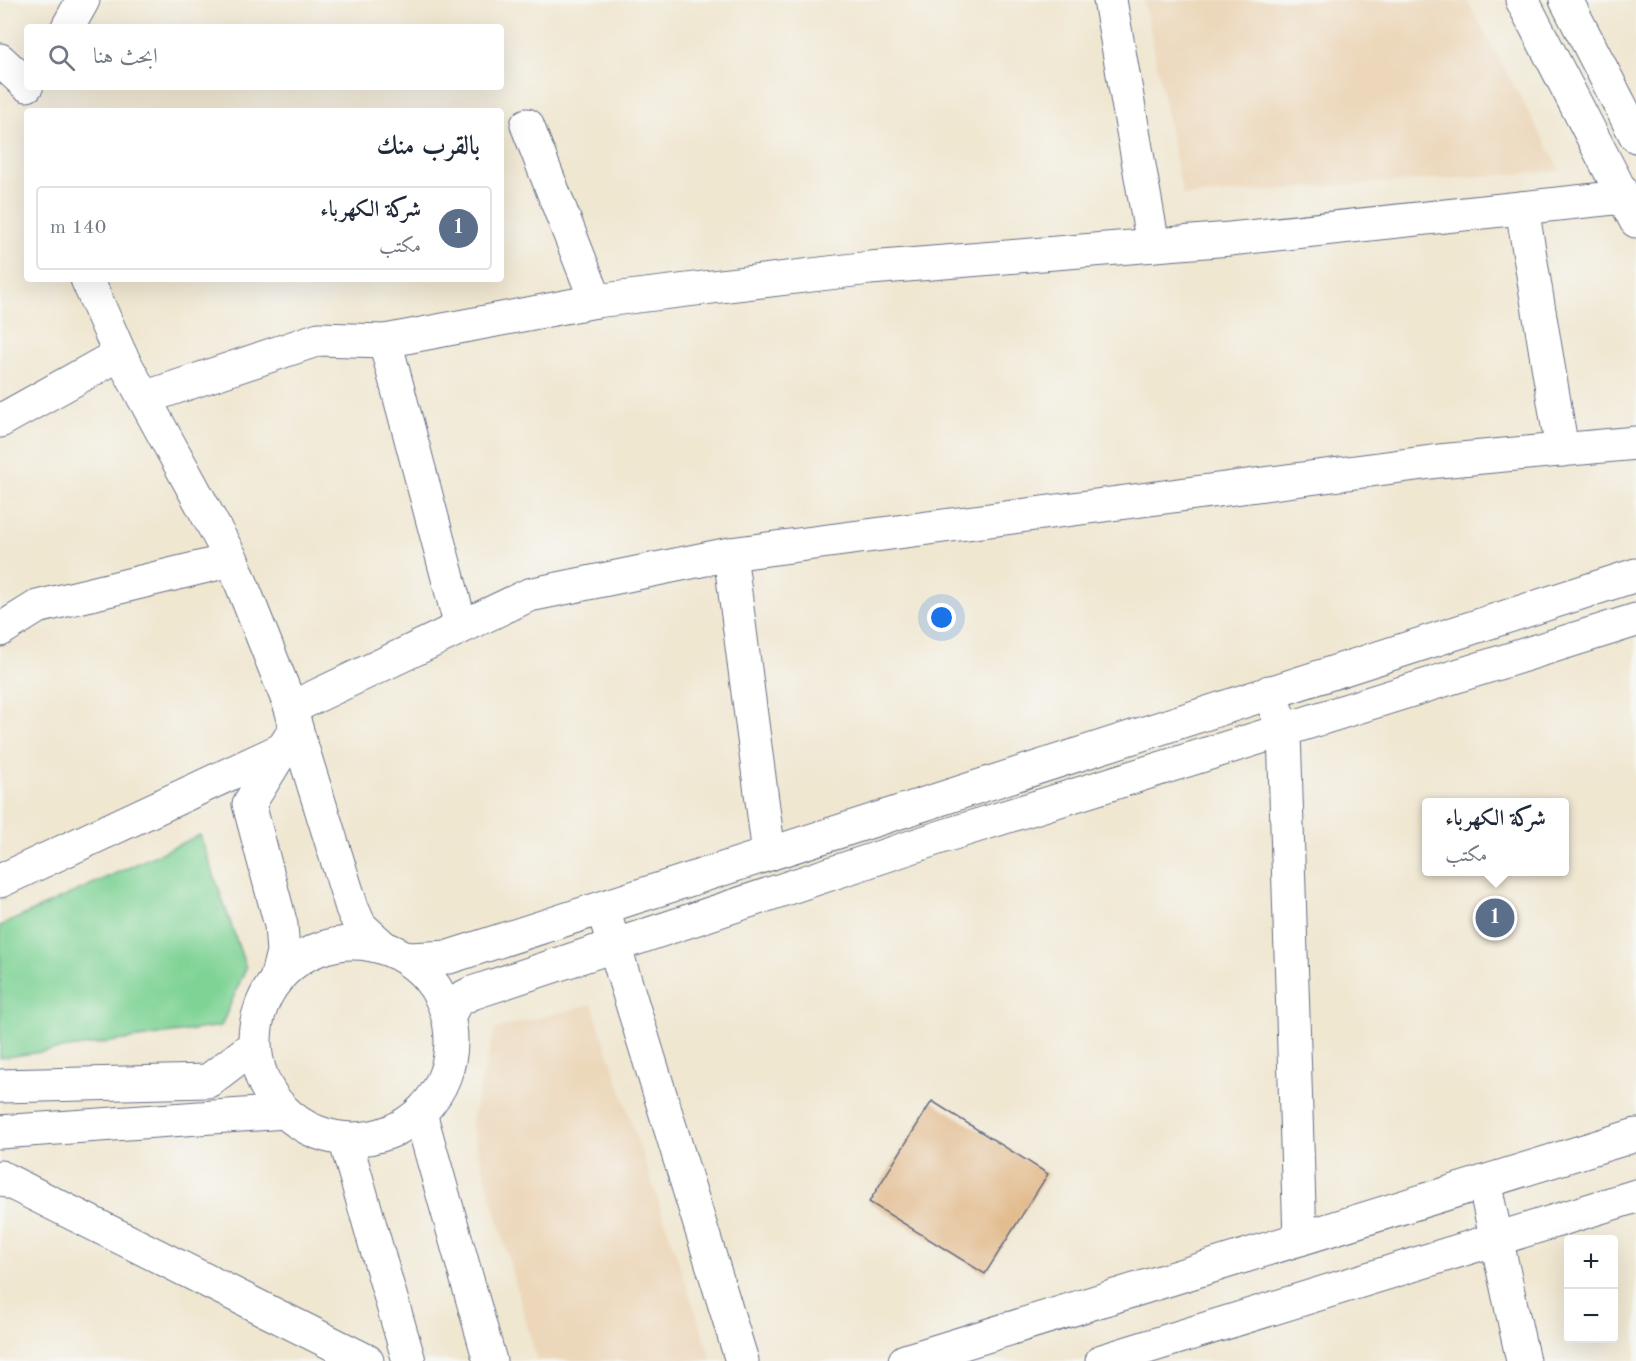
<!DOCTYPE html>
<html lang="ar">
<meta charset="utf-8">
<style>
body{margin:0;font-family:"Old Standard TT",Amiri,serif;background:#f6f6f7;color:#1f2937;direction:rtl}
.controls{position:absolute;right:18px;bottom:18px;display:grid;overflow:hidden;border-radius:6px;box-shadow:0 6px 24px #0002}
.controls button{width:54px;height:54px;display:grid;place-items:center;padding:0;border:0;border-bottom:2px solid #e0e1e3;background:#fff;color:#1f2937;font:30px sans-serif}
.you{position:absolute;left:942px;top:618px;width:21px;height:21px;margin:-15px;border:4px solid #fff;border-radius:50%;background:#1a73e8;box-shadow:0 0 0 9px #1a73e833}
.badge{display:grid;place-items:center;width:39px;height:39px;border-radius:50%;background:#0f766e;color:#fff;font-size:20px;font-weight:700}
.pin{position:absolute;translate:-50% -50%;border:3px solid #fff;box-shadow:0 2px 6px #0006}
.popup{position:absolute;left:1422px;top:798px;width:147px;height:78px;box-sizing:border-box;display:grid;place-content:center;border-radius:6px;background:#fff;filter:drop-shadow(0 2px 4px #0005);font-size:20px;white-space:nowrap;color:#747a83}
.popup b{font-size:22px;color:#1f2937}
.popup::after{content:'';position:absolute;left:50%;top:100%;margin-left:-12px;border:12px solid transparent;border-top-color:#fff}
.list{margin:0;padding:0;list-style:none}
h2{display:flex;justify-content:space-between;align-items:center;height:78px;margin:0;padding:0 24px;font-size:26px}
h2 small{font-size:20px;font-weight:400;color:#747a83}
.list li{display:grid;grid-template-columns:39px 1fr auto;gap:18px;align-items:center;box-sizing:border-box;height:84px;margin:0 12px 12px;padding:0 12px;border:2px solid #e0e1e3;border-radius:6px}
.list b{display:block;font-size:22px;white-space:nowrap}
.list p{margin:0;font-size:20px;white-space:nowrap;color:#747a83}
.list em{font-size:20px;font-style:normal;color:#747a83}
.icon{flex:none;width:33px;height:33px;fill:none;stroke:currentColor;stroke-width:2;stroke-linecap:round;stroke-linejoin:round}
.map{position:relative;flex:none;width:1636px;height:1361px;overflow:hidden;direction:ltr}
.search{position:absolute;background:#fff;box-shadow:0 6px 24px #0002;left:24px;top:24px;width:480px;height:66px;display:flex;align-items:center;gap:15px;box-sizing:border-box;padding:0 21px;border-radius:6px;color:#747a83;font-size:22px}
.panel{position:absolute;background:#fff;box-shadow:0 6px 24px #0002;left:24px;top:108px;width:480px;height:174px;border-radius:6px;direction:rtl}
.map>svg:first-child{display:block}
.built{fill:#ecd7ba}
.green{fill:#7fd395;stroke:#4d817a;stroke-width:1.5}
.building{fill:#e2ba8b}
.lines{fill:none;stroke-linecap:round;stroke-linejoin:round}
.minor-casing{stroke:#666f86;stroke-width:35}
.tertiary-casing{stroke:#666f86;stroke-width:35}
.minor{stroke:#fff;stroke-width:33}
.tertiary{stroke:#fff;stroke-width:33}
</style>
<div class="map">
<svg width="1636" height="1361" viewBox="0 0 1636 1361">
<rect width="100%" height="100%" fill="#f6f6f2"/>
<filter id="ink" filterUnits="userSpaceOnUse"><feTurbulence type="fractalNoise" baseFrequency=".0167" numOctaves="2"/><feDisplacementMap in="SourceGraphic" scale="12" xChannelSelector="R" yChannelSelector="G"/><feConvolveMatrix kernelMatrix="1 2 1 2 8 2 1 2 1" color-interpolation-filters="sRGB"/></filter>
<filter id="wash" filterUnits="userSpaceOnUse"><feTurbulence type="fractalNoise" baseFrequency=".008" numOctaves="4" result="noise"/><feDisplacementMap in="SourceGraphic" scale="24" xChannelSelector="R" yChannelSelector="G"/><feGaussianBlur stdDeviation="1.35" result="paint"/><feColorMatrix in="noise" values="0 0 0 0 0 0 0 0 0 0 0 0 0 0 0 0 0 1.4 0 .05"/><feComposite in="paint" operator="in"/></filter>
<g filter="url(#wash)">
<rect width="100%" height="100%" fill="#f0e7d1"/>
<g class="built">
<polygon points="1144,0 1467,0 1561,171 1183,196"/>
<polygon points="592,1004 712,1361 537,1361 471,1124 495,1029"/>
</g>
<polygon class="green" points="200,835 246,968 221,1026 0,1058 0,926"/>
<g id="blocks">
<polygon class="building" points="932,1101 1048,1174 985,1274 869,1202"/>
</g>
</g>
<g filter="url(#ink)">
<use href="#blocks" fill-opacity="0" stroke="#666f86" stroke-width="1.5"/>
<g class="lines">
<defs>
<g id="minor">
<polyline points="1110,0 1153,245"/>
<polyline points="68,27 83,0"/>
<polyline points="527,125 596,301"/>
<polyline points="1522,208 1562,450"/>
<polyline points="385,341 461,627"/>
<polyline points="144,398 319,339 385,341 596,301 870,268 1230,239 1623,197"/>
<polyline points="0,421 120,354"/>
<polyline points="730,554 769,854"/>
<polyline points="0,630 37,607 232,560"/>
<polyline points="1269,692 1284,731 1300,1239"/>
<polyline points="291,708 529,595 730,554 1439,461 1636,443"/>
<polyline points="0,881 283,749"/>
<polyline points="603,909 742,1361"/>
<polyline points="0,1177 367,1361"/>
<polyline points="1484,1182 1523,1361"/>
</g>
<g id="tertiary">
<polyline points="1522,0 1636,221"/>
<polyline points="1566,0 1636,136"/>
<polyline points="0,60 27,85"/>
<polyline points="87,279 120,354 232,560 291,708 296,728"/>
<circle cx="353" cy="1041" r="98"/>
<polyline points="409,959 449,957 1636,575"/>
<polyline points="276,980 283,952 281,925 249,804 296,728 352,908 360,926 384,948"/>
<polyline points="448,1018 456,1001 472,993 941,837 1636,620"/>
<polyline points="0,1086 208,1081 254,1046"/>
<polyline points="420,1113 490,1361"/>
<polyline points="0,1132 285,1112"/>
<polyline points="345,1139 409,1361"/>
<polyline points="905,1361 1636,1135"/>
<polyline points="1102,1361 1636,1196"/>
</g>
</defs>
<use href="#minor" class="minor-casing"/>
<use href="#tertiary" class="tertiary-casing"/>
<use href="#minor" class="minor"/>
<use href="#tertiary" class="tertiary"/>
</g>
</g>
</svg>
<div class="controls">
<button>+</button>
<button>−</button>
</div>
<div class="you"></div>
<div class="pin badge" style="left:1495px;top:918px;background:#5c6f8a">1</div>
<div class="popup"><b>شركة الكهرباء</b>مكتب</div>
<div class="search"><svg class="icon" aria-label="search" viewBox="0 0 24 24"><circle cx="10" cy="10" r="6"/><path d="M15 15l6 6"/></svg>ابحث هنا</div>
<section class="panel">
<h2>بالقرب منك<small></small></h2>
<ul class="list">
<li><span class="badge" style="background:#5c6f8a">1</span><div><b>شركة الكهرباء</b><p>مكتب</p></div><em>140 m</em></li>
</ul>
</section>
</div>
